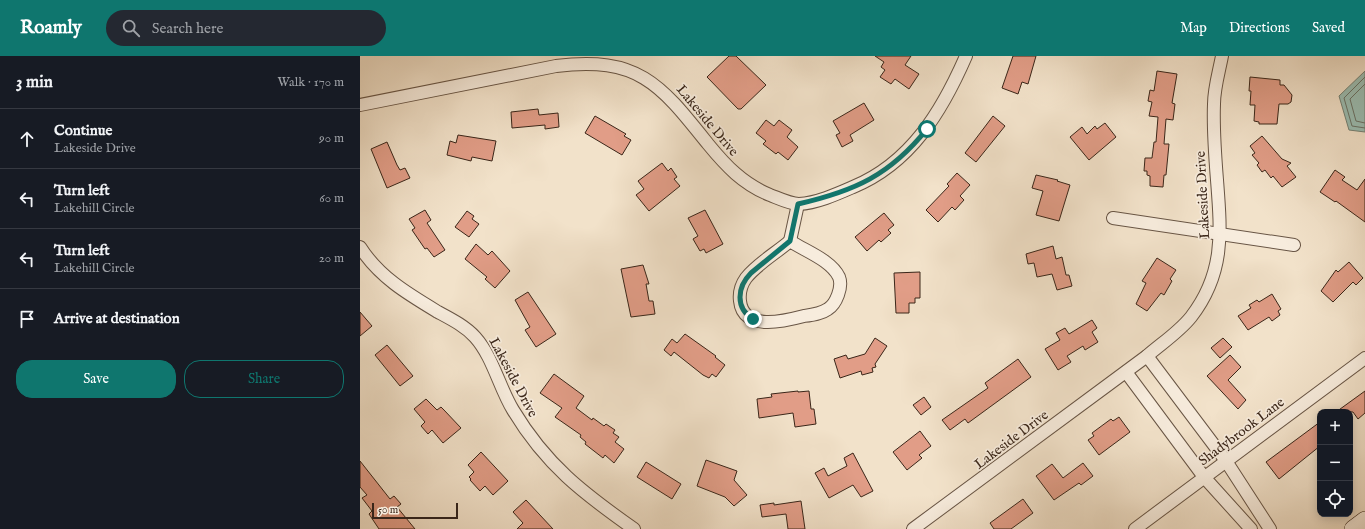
<!DOCTYPE html>
<meta charset="utf-8">
<style>
body{margin:0;font-family:"IM FELL English",serif;background:#242831;color:#f1f3f6}
.controls{position:absolute;right:12px;bottom:12px;display:grid;overflow:hidden;border-radius:8px;box-shadow:0 2px 10px #0003}
.controls button{width:36px;height:36px;display:grid;place-items:center;padding:0;border:0;border-bottom:1px solid #363941;background:#171b24;color:#f1f3f6;font:20px sans-serif}
.scale{position:absolute;left:12px;bottom:10px;width:86px;box-sizing:border-box;padding-left:4px;border:2px solid #3a2619;border-top:0;font-size:11px;line-height:14px;white-space:nowrap;color:#3a2619;-webkit-text-stroke:3px #f7ecdd;paint-order:stroke}
.stop{position:absolute;width:12px;height:12px;margin:-9px;border:3px solid #0f766e;border-radius:50%;background:#fff}
.stop.end{background:#0f766e;border-color:#fff;box-shadow:0 1px 4px #0008}
.list{margin:0;padding:0;list-style:none}
h2{display:flex;justify-content:space-between;align-items:center;height:52px;margin:0;padding:0 16px;font-size:17px}
h2 small{font-size:13px;font-weight:400;color:#9ea1a6}
.list li{display:grid;grid-template-columns:26px 1fr auto;gap:12px;align-items:center;box-sizing:border-box;height:60px;padding:0 16px;border-top:1px solid #363941}
.list b{display:block;font-size:15px;white-space:nowrap}
.list p{margin:0;font-size:13px;white-space:nowrap;color:#9ea1a6}
.list em{font-size:13px;font-style:normal;color:#9ea1a6}
.actions{display:flex;gap:8px;padding:12px 16px}
.actions a{flex:1;padding:9px 0;border:1px solid #0f766e;border-radius:16px;text-align:center;font-size:14px;color:#0f766e}
.actions .main{background:#0f766e;color:#fff}
.icon{flex:none;width:22px;height:22px;fill:none;stroke:currentColor;stroke-width:2;stroke-linecap:round;stroke-linejoin:round}
.map{position:relative;flex:none;width:1005px;height:473px;overflow:hidden}
header{display:flex;align-items:center;gap:24px;box-sizing:border-box;height:56px;padding:0 20px;background:#0f766e;color:#fff}
header strong{font-size:19px}
nav{display:flex;gap:22px;margin-inline-start:auto;font-size:14px}
.search{width:280px;height:36px;background:#242831;display:flex;align-items:center;gap:10px;box-sizing:border-box;padding:0 14px;border-radius:22px;color:#9ea1a6;font-size:15px}
main{display:flex}
aside{flex:1;background:#171b24}
.map>svg:first-child{display:block}
.water{fill:#9bbeb3;stroke:#748175}
.lines{fill:none;stroke-linecap:round;stroke-linejoin:round}
.shore{stroke:#6a7266;stroke-width:1}
.building{fill:#e19d87;stroke:#3a2619}
.minor-casing{stroke:#685545;stroke-width:14}
.secondary-casing{stroke:#3a2619;stroke-width:18}
.minor{stroke:#f7ecdd;stroke-width:12}
.secondary{stroke:#f7ecdd;stroke-width:17}
.route{stroke:#0f766e;stroke-width:5}
.labels{text-anchor:middle;stroke-width:3.5;stroke-linejoin:round;paint-order:stroke}
.street-label{font-size:14px;fill:#3a2619;stroke:#f7ecdd}
</style>
<header>
<strong>Roamly</strong>
<div class="search"><svg class="icon" aria-label="search" viewBox="0 0 24 24"><circle cx="10" cy="10" r="6"/><path d="M15 15l6 6"/></svg>Search here</div>
<nav><a>Map</a><a>Directions</a><a>Saved</a></nav>
</header>
<main>
<aside>
<h2>3 min<small>Walk · 170 m</small></h2>
<ul class="list">
<li><svg class="icon" aria-label="ahead" viewBox="0 0 24 24"><path d="M12 20V5M6 11l6-6 6 6"/></svg><div><b>Continue</b><p>Lakeside Drive</p></div><em>90 m</em></li>
<li><svg class="icon" aria-label="left" viewBox="0 0 24 24"><path d="M17 20v-9H6M10 6l-5 5 5 5"/></svg><div><b>Turn left</b><p>Lakehill Circle</p></div><em>60 m</em></li>
<li><svg class="icon" aria-label="left" viewBox="0 0 24 24"><path d="M17 20v-9H6M10 6l-5 5 5 5"/></svg><div><b>Turn left</b><p>Lakehill Circle</p></div><em>20 m</em></li>
<li><svg class="icon" aria-label="arrive" viewBox="0 0 24 24"><path d="M6 21V4h12l-3 4 3 4H6"/></svg><div><b>Arrive at destination</b></div></li>
</ul>
<div class="actions"><a class="main">Save</a><a>Share</a></div>
</aside>
<div class="map">
<svg width="1005" height="473" viewBox="0 0 1005 473">
<rect width="100%" height="100%" fill="#f2e2ca"/>
<filter id="stains"><feTurbulence type="fractalNoise" baseFrequency=".005" numOctaves="4"/><feColorMatrix values="0 0 0 0 .2 0 0 0 0 .09 0 0 0 0 .02 0 0 0 .5 -.17"/></filter>
<radialGradient id="worn" r=".72"><stop offset=".6" stop-color="#630" stop-opacity="0"/><stop offset="1" stop-color="#630" stop-opacity=".3"/></radialGradient>
<polygon class="water" points="1005,15 1005,76 989,74 979,40"/>
<g class="lines">
<g class="shore">
<polyline points="1005,21 984,42 992,70 1005,72"/>
<polyline points="1005,28 990,43 996,65 1005,67"/>
</g>
</g>
<g class="building">
<polygon points="369,0 376,0 406,29 381,53 378,53 347,21"/>
<polygon points="515,0 551,0 545,9 559,18 549,33 535,23 531,28 520,21 525,14 521,11 524,6"/>
<polygon points="653,0 676,0 668,28 662,26 658,38 642,32"/>
<polygon points="797,15 817,18 812,47 815,48 813,64 806,63 804,88 809,88 806,119 804,119 803,131 790,130 790,120 787,119 787,115 784,115 785,102 792,102 794,86 796,86 798,61 789,60 792,46 788,45 790,34 794,35"/>
<polygon points="890,21 920,24 920,29 924,29 932,39 931,46 928,48 919,48 917,68 899,68 899,66 894,65 895,49 890,49 891,35 889,35"/>
<polygon points="504,47 514,64 490,79 493,85 482,91 476,79 480,77 473,65"/>
<polygon points="178,53 179,59 198,57 199,71 185,73 185,69 152,72 151,56"/>
<polygon points="235,60 266,78 264,80 271,84 262,99 225,77"/>
<polygon points="633,60 645,70 616,106 605,97"/>
<polygon points="406,64 414,70 419,64 432,74 427,81 438,91 428,104 418,96 416,98 403,88 406,85 396,77"/>
<polygon points="745,67 756,81 729,104 710,81 722,71 727,78 735,70 737,73"/>
<polygon points="98,79 136,85 132,105 112,101 111,105 87,99 90,85 96,87"/>
<polygon points="902,80 922,103 931,107 927,110 936,121 922,131 913,120 911,122 905,114 902,116 897,109 899,107 892,99 895,97 890,90"/>
<polygon points="27,86 37,109 40,114 45,112 50,122 27,132 11,93"/>
<polygon points="302,107 308,115 311,112 317,121 314,123 320,130 289,155 276,139 284,133 278,125"/>
<polygon points="975,114 985,121 982,124 997,134 1005,123 1005,166 976,145 975,146 960,136"/>
<polygon points="597,117 610,129 600,140 604,144 595,154 592,151 578,166 566,154 589,130 587,128"/>
<polygon points="676,119 698,124 697,125 710,129 699,165 676,159 683,135 672,132"/>
<polygon points="65,154 71,164 67,167 85,194 74,201 67,192 65,193 52,174 55,172 49,163"/>
<polygon points="345,154 363,188 346,197 344,193 340,195 333,183 338,180 328,162"/>
<polygon points="107,155 114,160 112,163 119,168 109,181 95,171"/>
<polygon points="524,157 534,169 528,174 531,177 521,186 519,184 507,195 495,181"/>
<polygon points="116,188 128,199 132,195 150,215 135,232 125,223 127,221 105,203"/>
<polygon points="693,190 696,203 702,201 706,219 709,219 712,230 697,234 692,218 677,221 674,207 668,208 666,198"/>
<polygon points="797,202 816,214 810,223 812,225 804,239 801,237 787,255 776,248 786,227 782,225"/>
<polygon points="989,206 1003,222 996,229 993,226 973,246 961,235 976,214 978,216"/>
<polygon points="283,209 289,228 286,228 289,245 293,245 295,258 271,261 261,213"/>
<polygon points="560,216 560,242 555,242 555,247 549,247 549,257 536,257 534,217"/>
<polygon points="168,236 196,278 176,291 165,274 170,271 155,244"/>
<polygon points="912,238 921,253 918,255 920,259 912,265 909,261 888,274 878,260 891,252 889,249 897,244 899,246"/>
<polygon points="0,256 12,270 0,280"/>
<polygon points="732,264 737,272 732,276 738,286 725,294 723,290 707,300 711,306 698,314 685,293 700,284 696,277 705,272 709,278"/>
<polygon points="325,278 356,300 355,301 365,309 356,321 352,318 349,322 343,319 314,296 311,300 304,294 312,283 317,287"/>
<polygon points="515,282 527,290 515,308 516,311 512,312 513,316 502,319 501,315 480,322 474,303 486,299 488,303 505,298"/>
<polygon points="863,282 872,291 860,302 851,292"/>
<polygon points="27,289 53,320 40,330 15,299"/>
<polygon points="870,299 881,311 868,324 886,344 878,353 847,320"/>
<polygon points="658,303 671,321 608,367 605,363 590,374 582,364 628,332 625,327"/>
<polygon points="194,318 224,340 216,352 232,364 233,362 244,370 246,368 255,374 253,377 259,381 255,386 264,393 254,407 245,399 243,402 225,388 226,386 220,381 221,379 195,361 202,352 180,337"/>
<polygon points="438,335 438,336 449,335 451,353 454,353 456,368 435,371 433,357 399,362 397,343 412,341 411,338"/>
<polygon points="1005,335 1005,357 998,363 993,356 976,356"/>
<polygon points="564,341 571,351 561,359 553,349"/>
<polygon points="66,343 77,354 81,351 84,354 101,372 83,387 72,374 68,378 61,370 65,366 54,353"/>
<polygon points="759,361 770,376 739,399 728,384 734,380 732,377 751,363 753,365"/>
<polygon points="960,366 960,390 919,423 906,406"/>
<polygon points="560,375 571,390 559,399 562,402 547,414 533,396"/>
<polygon points="121,396 148,425 133,439 125,430 120,435 110,424 111,423 109,421 114,416 108,409"/>
<polygon points="493,397 513,435 501,441 493,429 469,442 455,417 464,412 468,420 487,410 484,402"/>
<polygon points="346,404 377,415 374,424 387,439 374,450 365,441 337,430"/>
<polygon points="0,405 30,443 34,440 41,448 37,451 55,473 19,473 9,458 12,455 2,442 7,439 0,431"/>
<polygon points="286,406 321,428 312,443 277,421"/>
<polygon points="723,407 733,420 721,429 719,427 694,444 676,420 692,408 703,422"/>
<polygon points="663,443 673,457 651,473 634,473 630,467"/>
<polygon points="166,444 193,473 157,473 163,467 153,456"/>
<polygon points="441,445 445,473 428,473 426,458 402,461 400,449 414,447 414,449"/>
</g>
<g class="lines">
<defs>
<g id="minor">
<path d="M0 49 196 10C279 0 300 28 348 88 366 110 383 128 410 139 418 142 430 148 439 148 457 147 477 138 493 131 551 107 582 55 606 0"/>
<polyline points="753,162 934,189"/>
<path d="M430 185C445 195 471 204 479 221 483 231 476 248 468 253 461 258 452 259 444 260 425 265 383 276 380 245 379 237 381 229 386 222 397 208 416 197 430 185Z"/>
<polyline points="430,185 438,148"/>
<path d="M0 191C19 221 48 238 78 256 91 263 105 270 115 281 133 301 139 331 153 354 186 409 223 437 274 473"/>
<polyline points="787,300 866,405 910,473"/>
<polyline points="766,316 844,421 891,473"/>
<path d="M553 473 787 300C802 287 819 276 831 261 865 217 861 176 857 124 855 99 853 73 854 48 854 32 859 16 862 0"/>
<polyline points="775,473 1005,302"/>
</g>
<polyline id="secondary" points="993,473 1005,464"/>
</defs>
<use href="#minor" class="minor-casing"/>
<use href="#secondary" class="secondary-casing"/>
<use href="#minor" class="minor"/>
<use href="#secondary" class="secondary"/>
</g>
<g class="lines">
<path class="route" d="M393 263C375 252 377 231 391 217L430 185 438 148C495 135 530 119 567 73"/>
</g>
<g class="labels">
<g class="street-label">
<text transform="translate(348 64) rotate(50)" y="5">Lakeside Drive</text>
<text transform="translate(842 139) rotate(-93)" y="5">Lakeside Drive</text>
<text transform="translate(154 321) rotate(62)" y="5">Lakeside Drive</text>
<text transform="translate(881 375) rotate(-37)" y="5">Shadybrook Lane</text>
<text transform="translate(651 383) rotate(-37)" y="5">Lakeside Drive</text>
</g>
</g>
<rect width="100%" height="100%" filter="url(#stains)"/>
<rect width="100%" height="100%" fill="url(#worn)"/>
</svg>
<div class="controls">
<button>+</button>
<button>−</button>
<button><svg class="icon" aria-label="locate" viewBox="0 0 24 24"><circle cx="12" cy="12" r="6"/><path d="M12 2v4M12 18v4M2 12h4M18 12h4"/></svg></button>
</div>
<div class="scale">50 m</div>
<div class="stop" style="left:567px;top:73px"></div>
<div class="stop end" style="left:393px;top:263px"></div>
</div>
</main>
